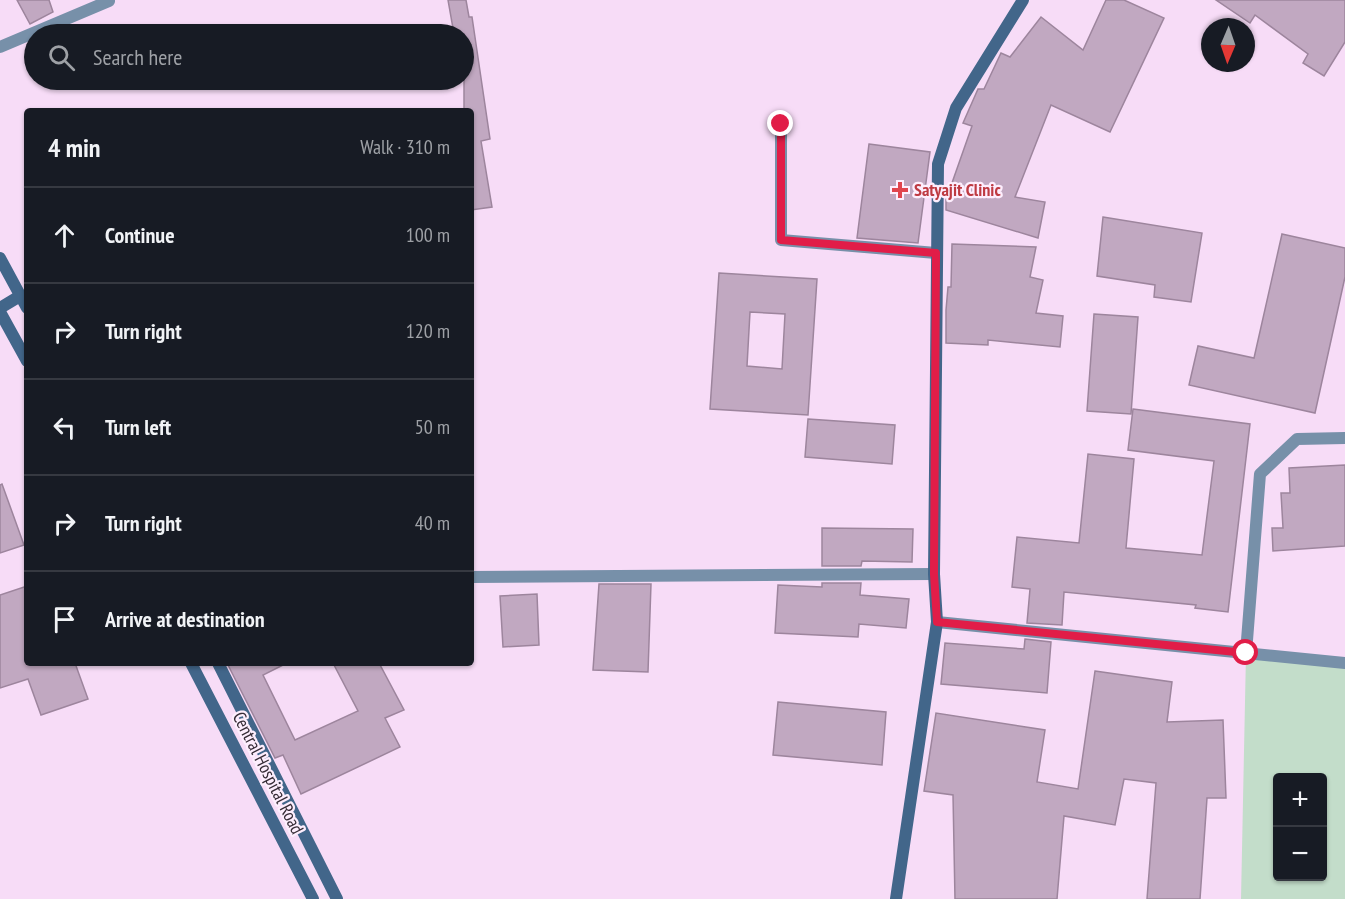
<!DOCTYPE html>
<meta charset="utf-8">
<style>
body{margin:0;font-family:"PT Sans Narrow",sans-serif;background:#20242c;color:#f1f3f6}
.controls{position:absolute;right:18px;bottom:18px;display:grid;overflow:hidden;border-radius:6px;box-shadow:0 2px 4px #0004}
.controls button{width:54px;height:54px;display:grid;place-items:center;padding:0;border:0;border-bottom:2px solid #363941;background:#171b24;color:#f1f3f6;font:30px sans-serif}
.compass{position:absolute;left:1201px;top:18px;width:54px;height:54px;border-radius:50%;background:#171b24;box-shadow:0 2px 4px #0004;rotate:182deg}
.stop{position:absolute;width:18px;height:18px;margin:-14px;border:4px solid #e11d48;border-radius:50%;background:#fff}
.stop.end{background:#e11d48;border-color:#fff;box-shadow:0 2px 6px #0008}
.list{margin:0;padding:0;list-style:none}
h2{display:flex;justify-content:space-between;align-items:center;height:78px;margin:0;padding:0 24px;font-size:26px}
h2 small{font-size:20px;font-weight:400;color:#9ea1a6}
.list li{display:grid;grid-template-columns:39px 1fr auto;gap:18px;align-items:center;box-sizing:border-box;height:96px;padding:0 24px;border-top:2px solid #363941}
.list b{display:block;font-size:22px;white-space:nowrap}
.list em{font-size:20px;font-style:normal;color:#9ea1a6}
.icon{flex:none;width:33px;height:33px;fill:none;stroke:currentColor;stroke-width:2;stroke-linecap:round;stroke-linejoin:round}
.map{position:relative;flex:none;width:1345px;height:899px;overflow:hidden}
.search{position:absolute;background:#171b24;box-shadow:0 2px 4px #0004;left:24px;top:24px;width:450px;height:66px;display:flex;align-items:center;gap:15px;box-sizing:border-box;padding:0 21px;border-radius:33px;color:#9ea1a6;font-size:22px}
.panel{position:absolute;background:#171b24;box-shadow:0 2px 4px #0004;left:24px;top:108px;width:450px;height:558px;border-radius:6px}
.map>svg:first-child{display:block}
.green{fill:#c3ddca;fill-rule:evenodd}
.building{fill:#c1a8c1;stroke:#9d859d;stroke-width:1.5;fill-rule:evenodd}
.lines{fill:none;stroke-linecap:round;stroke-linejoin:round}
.street{stroke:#7790a9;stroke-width:12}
.secondary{stroke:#42668a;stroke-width:12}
.route{stroke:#e11d48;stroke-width:8}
.health-dot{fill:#e0444e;stroke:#fdeefd;stroke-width:2}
.labels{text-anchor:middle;stroke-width:4.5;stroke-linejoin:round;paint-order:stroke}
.health-label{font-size:18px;font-weight:bold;fill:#be3a42;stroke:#fdeefd;text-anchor:start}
.street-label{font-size:18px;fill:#362c36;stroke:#fdeefd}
</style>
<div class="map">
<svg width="1345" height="899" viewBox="0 0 1345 899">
<rect width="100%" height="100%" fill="#f7dcf7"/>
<path class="green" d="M1246 653 1345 666V899H1241ZM1278 778H1322V876H1278Z"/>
<g class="building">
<polygon points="17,0 49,0 53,12 30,24"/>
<polygon points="448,0 466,0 469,17 472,17 490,139 481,141 492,207 471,210 471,111 464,111 464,34 454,34"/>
<polygon points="1106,0 1124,0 1164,18 1110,132 1051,105 1015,197 1045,202 1038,238 946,210 946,200 972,126 963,123 978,89 984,89 1001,53 1010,57 1041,17 1083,50"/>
<polygon points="1216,0 1345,0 1345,42 1324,76 1303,63 1308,54 1255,15 1250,23"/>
<polygon points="869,144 930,152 918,243 857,238"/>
<polygon points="1103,217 1202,233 1191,302 1154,297 1155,285 1097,276"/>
<polygon points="1282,234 1345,248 1345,277 1315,413 1189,385 1198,346 1254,358"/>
<polygon points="952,244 1036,247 1030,277 1043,280 1036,313 1063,316 1060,347 988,340 988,345 946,343 946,310 948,287 951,287"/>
<path d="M719 273 817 279 808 415 710 409ZM750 312 785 314 782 369 747 366Z"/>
<polygon points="1094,314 1138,317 1131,414 1087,411"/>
<polygon points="1133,409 1250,424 1228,612 1195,608 1196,605 1064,592 1062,625 1027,623 1030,589 1012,587 1017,537 1079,543 1088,454 1134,459 1126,548 1202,555 1214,461 1128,450"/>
<polygon points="808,419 895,425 892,464 805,457"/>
<polygon points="1345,465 1345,546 1273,551 1272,528 1283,528 1281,493 1290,493 1289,468"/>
<polygon points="2,484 24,545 0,553 0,485"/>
<polygon points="822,528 913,529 912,562 862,561 861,566 822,566"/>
<polygon points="822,583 861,583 860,595 909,599 906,628 859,624 858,637 775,633 778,585 822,587"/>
<polygon points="599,584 651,584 648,672 593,670"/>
<polygon points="27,586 27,663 75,663 88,699 41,715 28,679 0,688 0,595"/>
<polygon points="537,594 539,645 503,647 500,596"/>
<polygon points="1025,639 1051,642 1047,693 941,684 945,643 1024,649"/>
<polygon points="227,663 287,663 263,675 295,740 358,711 333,663 379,663 404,710 385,718 400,747 301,794 283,755 275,758"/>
<polygon points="1095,671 1172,682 1167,722 1223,720 1226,798 1207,798 1200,899 1147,899 1156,783 1124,779 1115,825 1064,816 1057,899 955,899 953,795 924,791 936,713 1045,730 1037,782 1078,789"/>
<polygon points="778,702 886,712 882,765 773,755"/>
</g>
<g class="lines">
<g class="street">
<polyline points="0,47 109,1"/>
<polyline points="781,124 781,240 936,253"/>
<polyline points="471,577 934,574"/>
<polyline points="937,622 1345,663"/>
<polyline points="1246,653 1260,474 1297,439 1345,438"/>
</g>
<g class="secondary">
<polyline points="0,258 27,308"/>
<polyline points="0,308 20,296"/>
<polyline points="0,312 27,361"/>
<polyline points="191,663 313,899"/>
<polyline points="218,663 337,899"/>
<polyline points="896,899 937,622 934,574 938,164 956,108 1023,0"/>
</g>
</g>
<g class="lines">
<polyline class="route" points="781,124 781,240 936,253 934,574 937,622 1246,653"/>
</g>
<path class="health-dot" d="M897 181h6v6h6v6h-6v6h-6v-6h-6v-6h6z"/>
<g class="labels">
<g class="health-label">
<text x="914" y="196">Satyajit Clinic</text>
</g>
<g class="street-label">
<text transform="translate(268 773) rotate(63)" y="6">Central Hospital Road</text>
</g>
</g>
</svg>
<div class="controls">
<button>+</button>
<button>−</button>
</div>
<svg class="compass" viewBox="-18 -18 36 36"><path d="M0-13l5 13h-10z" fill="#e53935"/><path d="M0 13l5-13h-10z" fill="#9ea1a6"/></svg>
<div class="stop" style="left:1246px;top:653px"></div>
<div class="stop end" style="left:781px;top:124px"></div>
<div class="search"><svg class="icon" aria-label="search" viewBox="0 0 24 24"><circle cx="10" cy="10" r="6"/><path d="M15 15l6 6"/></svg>Search here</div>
<section class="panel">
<h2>4 min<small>Walk · 310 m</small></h2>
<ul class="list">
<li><svg class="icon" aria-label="ahead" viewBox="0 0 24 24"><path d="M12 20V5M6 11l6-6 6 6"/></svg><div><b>Continue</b></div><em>100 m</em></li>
<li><svg class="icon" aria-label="right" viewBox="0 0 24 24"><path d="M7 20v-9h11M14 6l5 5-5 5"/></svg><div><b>Turn right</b></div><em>120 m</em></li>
<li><svg class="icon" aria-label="left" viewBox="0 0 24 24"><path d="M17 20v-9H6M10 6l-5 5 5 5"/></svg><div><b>Turn left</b></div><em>50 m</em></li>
<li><svg class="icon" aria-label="right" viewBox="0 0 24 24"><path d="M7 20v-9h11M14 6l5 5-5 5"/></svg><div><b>Turn right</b></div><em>40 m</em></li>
<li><svg class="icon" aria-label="arrive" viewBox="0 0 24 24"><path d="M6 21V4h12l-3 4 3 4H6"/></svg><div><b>Arrive at destination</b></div></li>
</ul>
</section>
</div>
